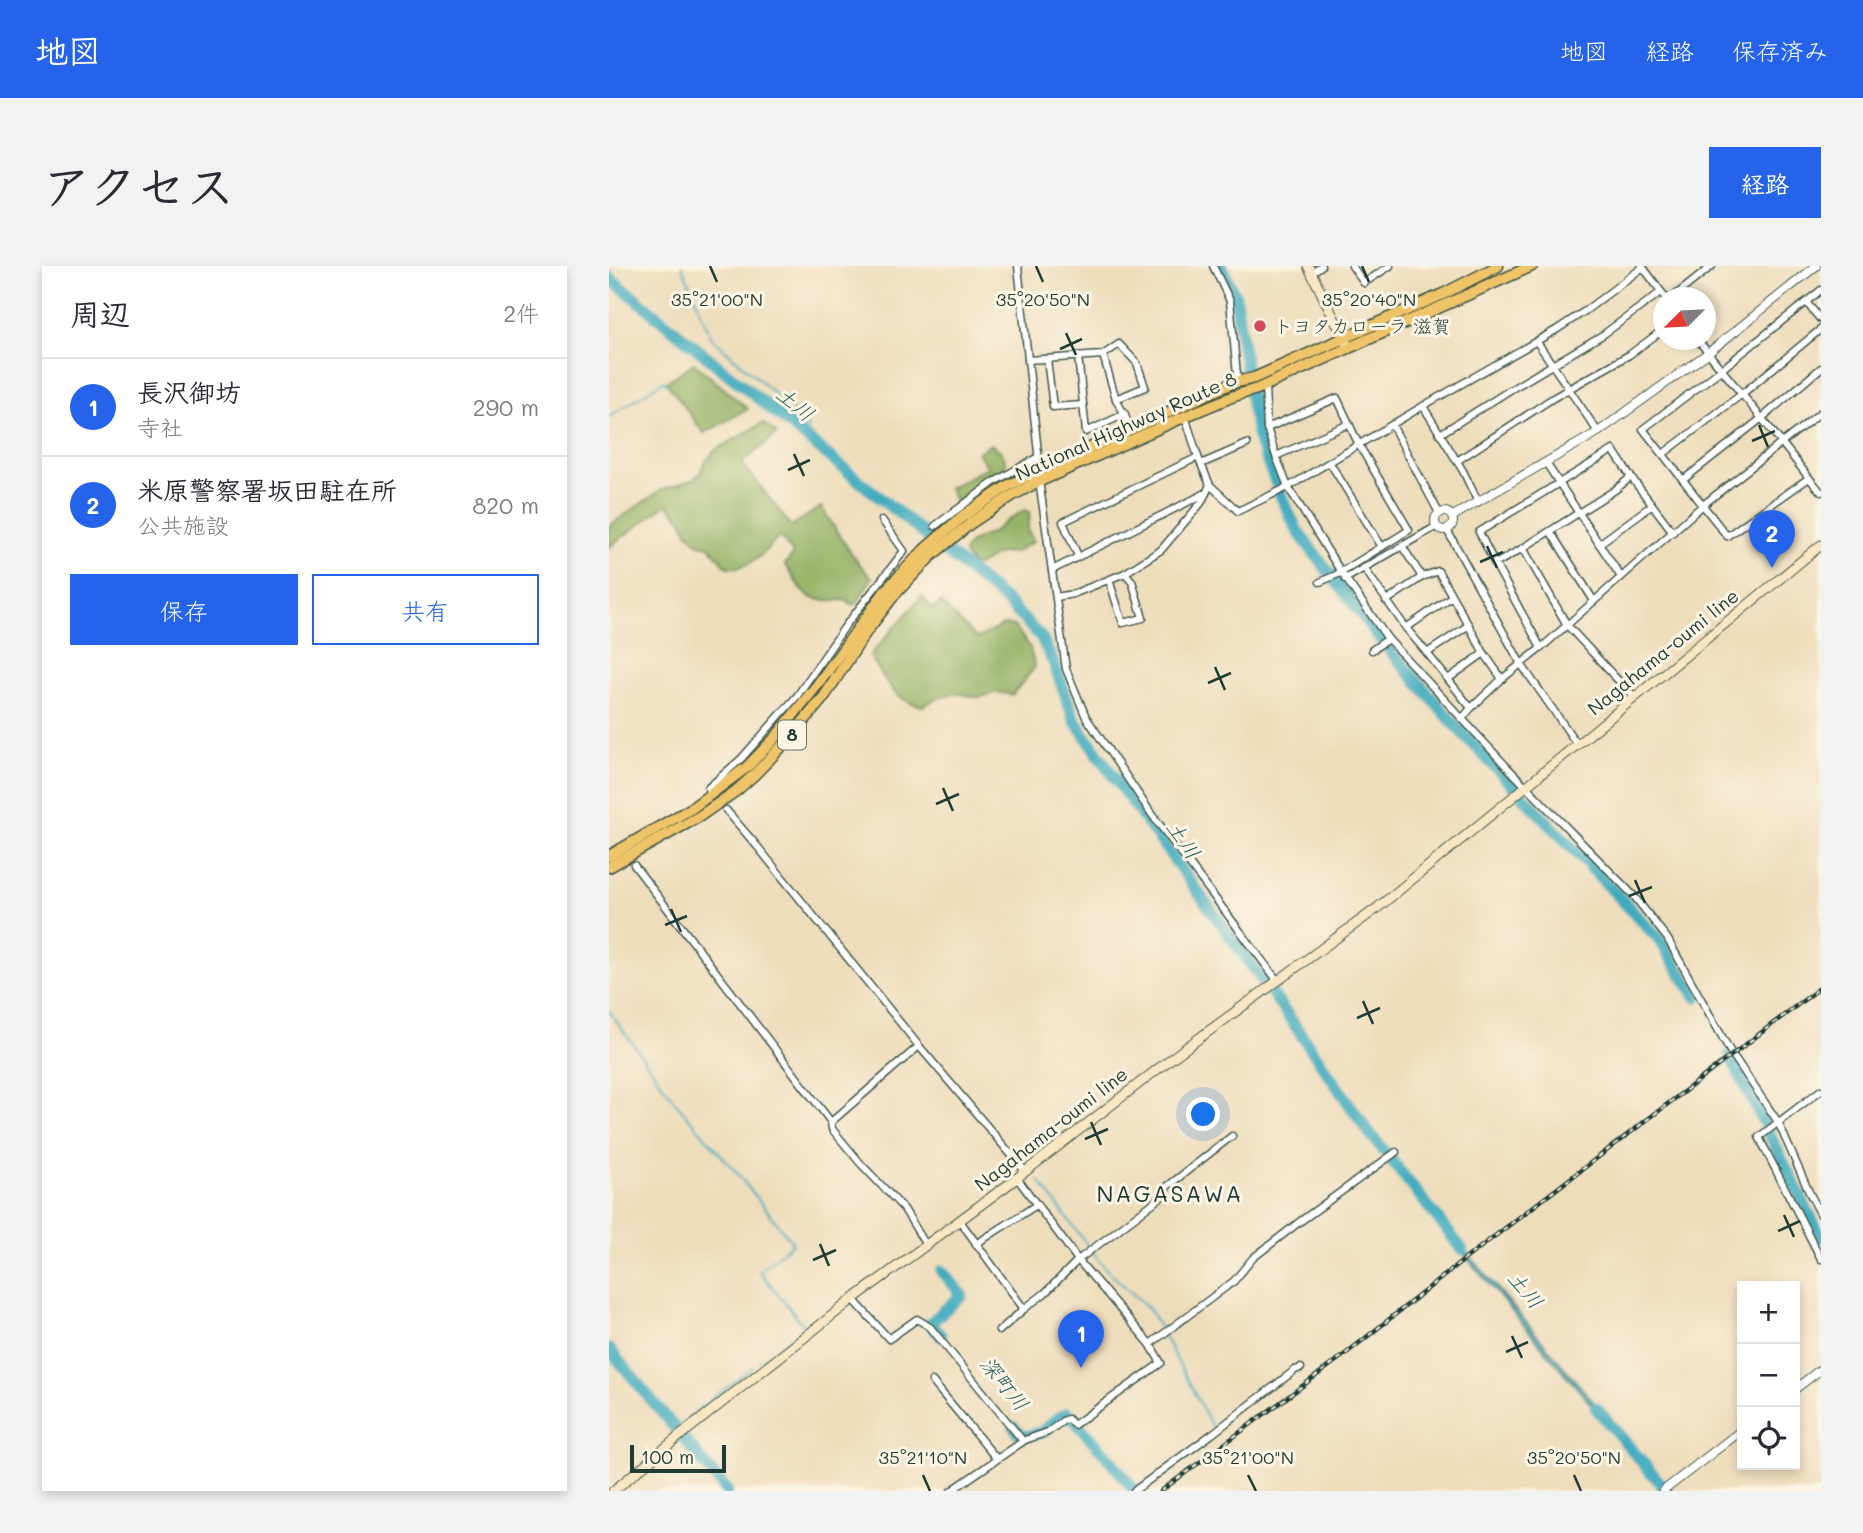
<!DOCTYPE html>
<html lang="ja">
<meta charset="utf-8">
<style>
body{margin:0;font-family:Mali,"Klee One",sans-serif;background:#f2f2f3;color:#2b2b33}
.controls{position:absolute;right:21px;bottom:21px;display:grid;overflow:hidden;border-radius:0px;box-shadow:0 4px 10px #0003}
.controls button{width:63px;height:63px;display:grid;place-items:center;padding:0;border:0;border-bottom:2px solid #e1e1e2;background:#fff;color:#2b2b33;font:35px sans-serif}
.compass{position:absolute;left:1044px;top:21px;width:63px;height:63px;border-radius:50%;background:#fff;box-shadow:0 4px 10px #0003;rotate:246deg}
.scale{position:absolute;left:21px;bottom:18px;width:96px;box-sizing:border-box;padding-left:7px;border:4px solid #1f3d34;border-top:0;font-size:19px;line-height:24px;white-space:nowrap;color:#1f3d34;-webkit-text-stroke:5px #fcf5e5;paint-order:stroke}
.you{position:absolute;left:595px;top:849px;width:24px;height:24px;margin:-18px;border:5px solid #fff;border-radius:50%;background:#1a73e8;box-shadow:0 0 0 10px #1a73e833}
.badge{display:grid;place-items:center;width:46px;height:46px;border-radius:50%;background:#2563eb;color:#fff;font-size:23px;font-weight:700}
.pin{position:absolute;translate:-50% -58px;filter:drop-shadow(0 2px 4px #0008)}
.pin::after{content:'';position:absolute;top:37px;width:24px;height:21px;background:inherit;clip-path:polygon(0 0,100% 0,50% 100%)}
.list{margin:0;padding:0;list-style:none}
h2{display:flex;justify-content:space-between;align-items:center;height:91px;margin:0;padding:0 28px;font-size:30px}
h2 small{font-size:23px;font-weight:400;color:#7c7c81}
.list li{display:grid;grid-template-columns:46px 1fr auto;gap:21px;align-items:center;box-sizing:border-box;height:98px;padding:0 28px;border-top:2px solid #e1e1e2}
.list b{display:block;font-size:26px;white-space:nowrap}
.list p{margin:0;font-size:23px;white-space:nowrap;color:#7c7c81}
.list em{font-size:23px;font-style:normal;color:#7c7c81}
.actions{display:flex;gap:14px;padding:21px 28px}
.actions a{flex:1;padding:16px 0;border:2px solid #2563eb;border-radius:0px;text-align:center;font-size:24px;color:#2563eb}
.actions .main{background:#2563eb;color:#fff}
.icon{flex:none;width:38px;height:38px;fill:none;stroke:currentColor;stroke-width:2;stroke-linecap:round;stroke-linejoin:round}
.map{position:relative;flex:none;width:1212px;height:1225px;overflow:hidden;border-radius:0px}
header{display:flex;align-items:center;gap:42px;box-sizing:border-box;height:98px;padding:0 35px;background:#2563eb;color:#fff}
header strong{font-size:33px}
nav{display:flex;gap:38px;margin-inline-start:auto;font-size:24px}
.intro{display:flex;align-items:center;justify-content:space-between;box-sizing:border-box;height:168px;padding:0 42px}
h1{margin:0;font-size:49px}
.button{padding:18px 32px;border-radius:0px;background:#2563eb;color:#fff;font-size:24px;font-weight:700}
main{display:flex;gap:42px;padding:0 42px}
aside{flex:1;background:#fff;border-radius:0px;box-shadow:0 4px 10px #0003}
.map>svg:first-child{display:block}
.forest{fill:#96b366;stroke:#5a784d;stroke-width:2}
.water{fill:#3fabbe;stroke:#2f7479;stroke-width:2}
.lines{fill:none;stroke-linecap:round;stroke-linejoin:round}
.stream{stroke:#3fabbe;stroke-width:2}
.river{stroke:#3fabbe;stroke-width:12}
.minor-casing{stroke:#3e5548;stroke-width:9}
.tertiary-casing{stroke:#3e5548;stroke-width:10}
.secondary-casing{stroke:#3e5548;stroke-width:11}
.trunk-casing{stroke:#3e5548;stroke-width:13}
.minor{stroke:#fff;stroke-width:6}
.tertiary{stroke:#fff;stroke-width:8}
.secondary{stroke:#f9e7c3;stroke-width:9}
.trunk{stroke:#efc469;stroke-width:10}
.rail-casing{stroke:#1f3d34;stroke-width:4.5}
.rail{stroke:#fcf5e5;stroke-width:2;stroke-dasharray:5;stroke-linecap:butt}
.ticks{fill:none;stroke:#1f3d34;stroke-width:2.5}
.poi-dot{fill:#d1495b;stroke:#fcf5e5;stroke-width:2.5}
.labels{text-anchor:middle;stroke-width:6;stroke-linejoin:round;paint-order:stroke}
.shield{fill:#fcf5e5;stroke:#617469;stroke-width:2}
.shield-label{font-size:18px;font-weight:bold;fill:#1f3d34}
.poi-label{font-size:19px;fill:#1f3d34;stroke:#fcf5e5;text-anchor:start}
.street-label{font-size:19px;fill:#1f3d34;stroke:#fcf5e5}
.water-label{font-size:21px;font-style:italic;fill:#295e5d;stroke:#fcf5e5}
.quarter-label{font-size:23px;letter-spacing:2px;fill:#1f3d34;stroke:#fcf5e5}
.ticks-label{font-size:18px;text-anchor:middle;fill:#1f3d34;stroke:#fcf5e5;stroke-width:6;stroke-linejoin:round;paint-order:stroke}
</style>
<header>
<strong>地図</strong>
<nav><a>地図</a><a>経路</a><a>保存済み</a></nav>
</header>
<div class="intro"><h1>アクセス</h1><a class="button">経路</a></div>
<main>
<aside>
<h2>周辺<small>2件</small></h2>
<ul class="list">
<li><span class="badge">1</span><div><b>長沢御坊</b><p>寺社</p></div><em>290 m</em></li>
<li><span class="badge">2</span><div><b>米原警察署坂田駐在所</b><p>公共施設</p></div><em>820 m</em></li>
</ul>
<div class="actions"><a class="main">保存</a><a>共有</a></div>
</aside>
<div class="map">
<svg width="1212" height="1225" viewBox="0 0 1212 1225">
<rect width="100%" height="100%" fill="#fcf5e5"/>
<filter id="ink" filterUnits="userSpaceOnUse"><feTurbulence type="fractalNoise" baseFrequency=".0143" numOctaves="2"/><feDisplacementMap in="SourceGraphic" scale="14" xChannelSelector="R" yChannelSelector="G"/><feConvolveMatrix kernelMatrix="1 2 1 2 8 2 1 2 1" color-interpolation-filters="sRGB"/></filter>
<filter id="wash" filterUnits="userSpaceOnUse"><feTurbulence type="fractalNoise" baseFrequency=".00686" numOctaves="4" result="noise"/><feDisplacementMap in="SourceGraphic" scale="28" xChannelSelector="R" yChannelSelector="G"/><feGaussianBlur stdDeviation="1.57" result="paint"/><feColorMatrix in="noise" values="0 0 0 0 0 0 0 0 0 0 0 0 0 0 0 0 0 1.4 0 .05"/><feComposite in="paint" operator="in"/></filter>
<g filter="url(#wash)">
<rect width="100%" height="100%" fill="#edb"/>
<g class="forest">
<polygon points="85,97 139,143 95,167 57,116"/>
<path d="M154 157 168 168 133 197 182 260 212 241C228 265 243 292 263 312L247 339 242 338 238 334C196 335 199 334 176 299L184 288 171 270C154 286 144 304 118 301L100 280 90 278 79 267 72 253 58 238 0 281V260L52 224 85 213 91 207 95 198 105 185Z"/>
<path d="M381 178C391 183 396 189 397 200L347 237 340 222 379 201 369 187Z"/>
<path d="M416 244 420 246C423 261 413 258 425 275L406 286 391 287 368 300 363 299 355 288 356 283 362 276 384 266 399 254Z"/>
<path d="M313 330 323 343 332 337 365 370 369 372 395 359 405 360 420 380 426 401 403 429C382 423 387 429 369 431 363 431 359 429 352 428 341 426 324 434 314 440 284 435 278 415 262 392L263 387Z"/>
</g>
<polygon class="water" points="844,970 999,1153 996,1155 841,972"/>
<g class="lines">
<g class="stream">
<polyline points="73,0 102,71 196,155 199,162 195,170"/>
<polyline points="0,151 54,115 58,118"/>
<polyline points="0,745 67,837 127,906 184,977 150,1005 196,1061 151,1096"/>
<polyline points="430,915 480,981"/>
<polyline points="483,985 497,1003 541,1044 552,1065"/>
<polyline points="555,1070 605,1164"/>
<polyline points="66,1162 144,1101"/>
<polyline points="533,1225 584,1186"/>
</g>
<g class="river">
<polyline points="612,0 626,29 641,130 650,174 675,237 689,266 772,374 847,460 1050,673 1087,731"/>
<polyline points="0,11 395,333 432,371 445,398 466,455 507,514 678,748 756,861 853,983"/>
<polyline points="1121,789 1212,972"/>
<polyline points="332,1070 321,1057 353,1029 333,1005"/>
<polyline points="0,1083 118,1225"/>
<polyline points="987,1142 1058,1225"/>
<polyline points="405,1161 413,1171 434,1166 445,1155 459,1147 502,1195 526,1225"/>
</g>
</g>
</g>
<g filter="url(#ink)">
<g class="lines">
<defs>
<g id="minor">
<polyline points="409,0 431,205"/>
<polyline points="604,0 621,35 628,109"/>
<polyline points="743,0 755,17 781,0"/>
<polyline points="1033,0 1057,32"/>
<polyline points="702,7 712,0"/>
<polyline points="1063,32 1103,0"/>
<polyline points="1197,36 1212,54"/>
<path d="M1089 74C1125 120 1164 164 1200 212L1118 270 1034 163 1113 103 1212 24"/>
<polyline points="928,76 989,166"/>
<polyline points="494,89 507,133 522,162"/>
<polyline points="469,90 477,166 516,148"/>
<polyline points="438,93 444,141 474,139"/>
<polyline points="419,94 494,89 510,78 528,97 536,121 507,133"/>
<polyline points="656,120 658,162 667,190 679,221 732,306 779,373 899,502 1024,629 1058,672 1121,785 1169,856 1200,926 1212,949"/>
<polyline points="814,140 854,205 869,236"/>
<polyline points="576,150 589,191"/>
<polyline points="783,159 830,247"/>
<polyline points="658,162 728,132 750,179 800,264 729,308 711,316"/>
<polyline points="831,168 901,124 995,68 1052,26"/>
<polyline points="1054,188 1133,128 1212,63"/>
<polyline points="667,190 740,158"/>
<polyline points="848,195 944,132 1020,89 1055,63"/>
<polyline points="721,197 773,281"/>
<polyline points="937,197 1012,311"/>
<polyline points="592,198 638,178"/>
<polyline points="1200,212 1212,226"/>
<polyline points="1074,214 1153,152 1212,102"/>
<polyline points="429,216 431,221 457,403 477,451 544,550 668,714"/>
<polyline points="326,260 385,216 429,191"/>
<polyline points="838,264 912,398 968,478"/>
<polyline points="941,265 985,335"/>
<polyline points="990,278 1043,239"/>
<polyline points="793,280 813,311 829,305 875,387 893,413"/>
<polyline points="914,282 1006,224 1022,211"/>
<polyline points="469,290 454,256 589,191 601,219"/>
<polyline points="886,298 870,266 1004,184 1022,211 1064,266"/>
<polyline points="755,302 797,362"/>
<polyline points="443,304 597,227"/>
<polyline points="736,313 828,260"/>
<polyline points="500,314 514,357 534,352 523,315 516,307"/>
<polyline points="447,331 464,328 516,307 552,284 592,237 601,219 629,245 679,221 814,140 947,64 976,45 1034,1"/>
<polyline points="842,331 797,362 818,387 860,359"/>
<polyline points="777,335 813,311"/>
<polyline points="932,382 886,298 914,282 958,359 1005,410 1026,431"/>
<polyline points="763,384 779,373"/>
<polyline points="818,387 862,442"/>
<polyline points="839,413 875,387"/>
<polyline points="853,453 862,442 893,413 932,382 1094,239 1212,146"/>
<polyline points="99,522 132,493 188,430 237,359 295,285 273,254"/>
<polyline points="117,544 148,580 310,780 416,905"/>
<polyline points="25,599 222,856 223,863 252,898 295,943 317,979"/>
<polyline points="1212,824 1150,871 1212,993"/>
<polyline points="222,856 310,780"/>
<polyline points="351,955 415,1043"/>
<polyline points="367,978 429,938"/>
<polyline points="244,1033 280,1073 308,1053 321,1061 414,1175"/>
<polyline points="390,1065 415,1043 436,1027 469,994 556,928 555,923 623,870"/>
<polyline points="541,1078 625,1015 644,992 689,957 787,886"/>
<polyline points="323,1115 387,1192"/>
<polyline points="342,1225 416,1174 439,1166 455,1154 459,1153 465,1159 552,1097 541,1078 469,994 408,912"/>
<polyline points="525,1225 603,1168 686,1104 692,1102"/>
</g>
<g id="tertiary">
<circle cx="835" cy="255" r="9"/>
<polyline points="844,250 989,166 1099,87 1207,0"/>
<polyline points="1186,1123 1212,1103"/>
<polyline points="1054,1225 1133,1164"/>
</g>
<g id="secondary">
<polyline points="699,0 737,76"/>
<polyline points="4,1225 67,1173 244,1033 408,912 563,792 767,643 1212,279"/>
</g>
<g id="trunk">
<polyline points="0,590 83,542 138,501 166,472 209,418 277,324 316,283 354,250 400,219 623,117 645,112 834,28 889,0"/>
<polyline points="0,601 91,550 127,525 145,509 178,475 215,431 257,366 286,328 322,290 362,257 404,229 429,216 577,150 625,130 648,123 923,0"/>
</g>
</defs>
<use href="#minor" class="minor-casing"/>
<use href="#tertiary" class="tertiary-casing"/>
<use href="#secondary" class="secondary-casing"/>
<use href="#trunk" class="trunk-casing"/>
<use href="#minor" class="minor"/>
<use href="#tertiary" class="tertiary"/>
<use href="#secondary" class="secondary"/>
<use href="#trunk" class="trunk"/>
<defs>
<polyline id="rail" points="552,1225 735,1089 865,986 1212,721"/>
</defs>
<use href="#rail" class="rail-casing"/>
<use href="#rail" class="rail"/>
</g>
</g>
<path class="ticks" d="M101 0 108 16M427 0 434 16M753 0 760 16M457 67 467 89M451 83 473 73M1150 159 1159 181M1143 175 1166 165M185 188 195 210M179 204 201 194M878 280 888 302M871 296 894 286M606 401 616 424M599 417 622 407M334 522 344 545M327 538 350 528M1026 614 1036 637M1020 630 1043 621M62 643 72 666M56 659 78 650M754 735 764 758M748 752 771 742M482 856 492 879M476 873 499 863M1175 949 1185 971M1169 965 1191 955M211 978 220 1000M204 994 227 984M903 1070 913 1092M897 1086 919 1076M314 1209 321 1225M639 1209 647 1225M965 1209 972 1225"/>
<circle class="poi-dot" cx="651" cy="60" r="7"/>
<g class="labels">
<rect class="shield" x="169" y="454.5" width="28" height="29" rx="5"/>
<g class="shield-label">
<text x="183" y="475">8</text>
</g>
<g class="poi-label">
<text x="665" y="67">トヨタカローラ 滋賀</text>
</g>
<g class="street-label">
<text transform="translate(517 160) rotate(-24)" y="7">National Highway Route 8</text>
<text transform="translate(1054 386) rotate(-39)" y="7">Nagahama-oumi line</text>
<text transform="translate(442 863) rotate(-38)" y="7">Nagahama-oumi line</text>
</g>
<g class="water-label">
<text transform="translate(186 138) rotate(39)" y="7">土川</text>
<text transform="translate(574 574) rotate(55)" y="7">土川</text>
<text transform="translate(916 1024) rotate(50)" y="7">土川</text>
<text transform="translate(395 1118) rotate(51)" y="7">深町川</text>
</g>
<g class="quarter-label">
<text x="561" y="936">NAGASAWA</text>
</g>
</g>
<g class="ticks-label">
<text x="108" y="40">35°21'00"N</text>
<text x="434" y="40">35°20'50"N</text>
<text x="760" y="40">35°20'40"N</text>
<text x="314" y="1198">35°21'10"N</text>
<text x="639" y="1198">35°21'00"N</text>
<text x="965" y="1198">35°20'50"N</text>
</g>
</svg>
<div class="controls">
<button>+</button>
<button>−</button>
<button><svg class="icon" aria-label="locate" viewBox="0 0 24 24"><circle cx="12" cy="12" r="6"/><path d="M12 2v4M12 18v4M2 12h4M18 12h4"/></svg></button>
</div>
<svg class="compass" viewBox="-18 -18 36 36"><path d="M0-13l5 13h-10z" fill="#e53935"/><path d="M0 13l5-13h-10z" fill="#7c7c81"/></svg>
<div class="scale">100 m</div>
<div class="you"></div>
<div class="pin badge" style="left:472px;top:1102px">1</div>
<div class="pin badge" style="left:1163px;top:302px">2</div>
</div>
</main>
